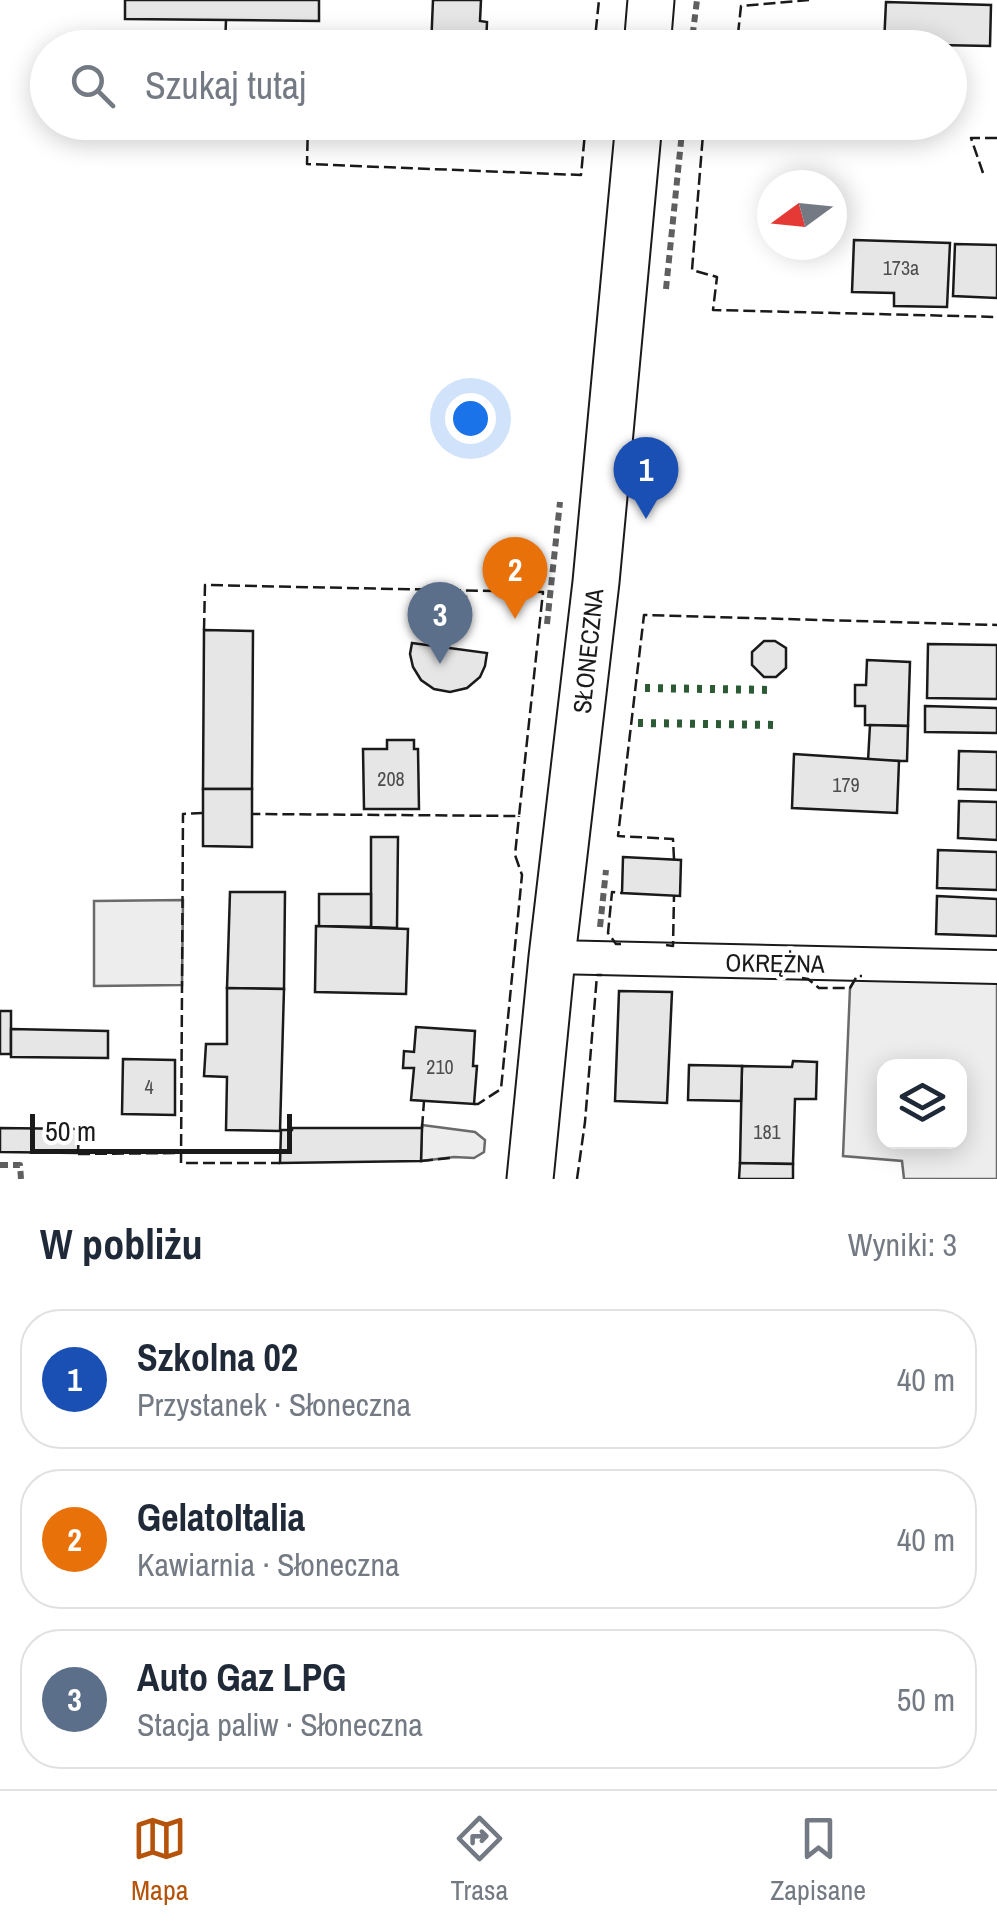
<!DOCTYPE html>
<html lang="pl">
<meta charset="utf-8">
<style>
body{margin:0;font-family:"Archivo Narrow",sans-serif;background:#f2f2f3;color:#1f2937}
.controls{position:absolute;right:30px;bottom:30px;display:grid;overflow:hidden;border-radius:20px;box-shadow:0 5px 25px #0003}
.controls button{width:90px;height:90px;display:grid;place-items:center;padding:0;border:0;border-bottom:2px solid #e0e1e3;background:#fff;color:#1f2937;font:50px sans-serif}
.compass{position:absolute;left:757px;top:170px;width:90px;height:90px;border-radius:50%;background:#fff;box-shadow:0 5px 25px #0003;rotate:255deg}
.scale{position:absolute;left:30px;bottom:25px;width:262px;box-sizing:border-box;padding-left:10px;border:5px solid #1a1a1a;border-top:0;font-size:28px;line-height:35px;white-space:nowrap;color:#1a1a1a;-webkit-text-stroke:8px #fff;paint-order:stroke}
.you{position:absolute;left:470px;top:418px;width:35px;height:35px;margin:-25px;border:8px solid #fff;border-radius:50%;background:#1a73e8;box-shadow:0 0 0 15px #1a73e833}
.badge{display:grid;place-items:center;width:65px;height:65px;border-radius:50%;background:#b45309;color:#fff;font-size:32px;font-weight:700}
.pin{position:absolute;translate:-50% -82px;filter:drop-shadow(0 2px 5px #0008)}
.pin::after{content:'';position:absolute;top:52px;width:35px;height:30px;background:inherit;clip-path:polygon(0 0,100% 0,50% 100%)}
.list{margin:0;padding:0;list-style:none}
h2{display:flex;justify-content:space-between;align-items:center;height:130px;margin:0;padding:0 40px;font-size:42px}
h2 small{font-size:32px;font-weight:400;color:#747a83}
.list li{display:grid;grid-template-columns:65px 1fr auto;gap:30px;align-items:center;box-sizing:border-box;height:140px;margin:0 20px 20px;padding:0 20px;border:2px solid #e0e1e3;border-radius:40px}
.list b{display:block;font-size:38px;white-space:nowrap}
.list p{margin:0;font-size:32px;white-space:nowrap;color:#747a83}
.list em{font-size:32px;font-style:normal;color:#747a83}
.icon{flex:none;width:55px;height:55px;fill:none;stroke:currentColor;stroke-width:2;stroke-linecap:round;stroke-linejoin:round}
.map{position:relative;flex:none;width:997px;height:1179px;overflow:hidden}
.search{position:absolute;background:#fff;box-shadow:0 5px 25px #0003;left:30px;right:30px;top:30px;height:110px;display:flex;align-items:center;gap:25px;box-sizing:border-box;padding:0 35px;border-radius:55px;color:#747a83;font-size:38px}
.sheet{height:610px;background:#fff}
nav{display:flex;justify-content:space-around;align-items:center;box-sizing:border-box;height:140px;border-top:2px solid #e0e1e3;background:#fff;font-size:28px;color:#747a83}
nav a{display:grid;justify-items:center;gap:5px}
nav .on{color:#b45309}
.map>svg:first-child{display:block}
.built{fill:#ededed;stroke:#6a6a6a;stroke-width:2.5;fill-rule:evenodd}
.building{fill:#e6e6e6;stroke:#1a1a1a;stroke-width:2.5}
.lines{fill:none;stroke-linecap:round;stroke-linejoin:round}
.minor-casing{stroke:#1a1a1a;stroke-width:36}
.secondary-casing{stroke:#1a1a1a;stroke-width:49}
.path{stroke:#5f5f5f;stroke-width:6;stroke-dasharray:8 5;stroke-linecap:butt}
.minor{stroke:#fff;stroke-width:32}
.secondary{stroke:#fff;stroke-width:45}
.hedge{stroke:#2b5a34;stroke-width:8;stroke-dasharray:5 8;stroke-linecap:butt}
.fence{stroke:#1a1a1a;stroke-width:2.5;stroke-dasharray:12 5;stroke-linecap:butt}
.labels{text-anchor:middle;stroke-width:8;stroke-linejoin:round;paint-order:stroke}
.number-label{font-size:20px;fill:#4d4d4d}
.street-label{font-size:25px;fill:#1a1a1a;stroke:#fff}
</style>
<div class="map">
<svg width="997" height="1179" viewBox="0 0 997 1179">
<rect width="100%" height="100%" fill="#fff"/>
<g class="built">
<polygon points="183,900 182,985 94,986 94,901"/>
<path d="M857 976 997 980V1179H904L902 1161 843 1156 850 988ZM884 1066H960V1142H884Z"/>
<polygon points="422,1125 475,1132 485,1140 484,1152 474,1158 454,1157 421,1161"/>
</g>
<g class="building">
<polygon points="125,0 319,0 319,21 125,19"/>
<polygon points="433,0 481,0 480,21 487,22 486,48 431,48"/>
<polygon points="886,2 991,5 990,46 884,44"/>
<polygon points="854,240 950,243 947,307 894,306 894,293 852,292"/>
<polygon points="955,244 997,245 997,298 953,296"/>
<polygon points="435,594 466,597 464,627 432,624"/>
<polygon points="204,630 253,631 252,789 203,789"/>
<polygon points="764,641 775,641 786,648 786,668 776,677 764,677 752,665 752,652"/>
<polygon points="412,643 487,653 485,666 480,677 467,688 450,692 434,689 421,680 413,667 410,654"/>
<polygon points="928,644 997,645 997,699 927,698"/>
<polygon points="867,660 910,662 908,726 865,725 865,706 855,706 855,685 866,685"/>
<polygon points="925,706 997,708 997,733 925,732"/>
<polygon points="870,725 908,726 907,761 868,761"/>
<polygon points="387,740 414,740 414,749 418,749 419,809 364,809 363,749 387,749"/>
<polygon points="959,751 997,752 997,790 958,789"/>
<polygon points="794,754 899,761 897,813 792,808"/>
<polygon points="203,789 252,789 252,847 203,846"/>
<polygon points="959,801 997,802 997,840 958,838"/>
<polygon points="371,837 398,837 397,928 371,927"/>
<polygon points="938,850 997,852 997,890 937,888"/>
<polygon points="623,857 681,860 680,896 622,893"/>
<polygon points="230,892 285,892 284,989 227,988"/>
<polygon points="319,894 371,894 371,927 319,926"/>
<polygon points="937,896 997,899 997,936 936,934"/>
<polygon points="316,926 408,929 406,994 315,992"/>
<polygon points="227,988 284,989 280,1131 226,1130 227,1077 204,1076 206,1044 227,1044"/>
<polygon points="619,991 672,992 667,1103 615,1101"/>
<rect x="0" y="1011" width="11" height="43"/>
<polygon points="416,1027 475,1031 473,1066 477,1066 474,1104 411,1100 414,1068 403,1068 404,1051 414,1052"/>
<polygon points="11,1029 108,1031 108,1058 11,1057"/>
<polygon points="123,1059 175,1060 175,1115 122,1114"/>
<polygon points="793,1061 817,1062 816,1099 795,1099 793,1164 740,1163 742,1066 792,1067"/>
<polygon points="689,1065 742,1066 741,1101 688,1100"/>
<polygon points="0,1128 79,1129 78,1153 0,1152"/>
<polygon points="292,1128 422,1128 421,1161 280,1163 281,1130 292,1130"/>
<polygon points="740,1163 793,1164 793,1179 739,1179"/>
</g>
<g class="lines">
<defs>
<polyline id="minor" points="552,957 997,967"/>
<g id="secondary">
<polyline points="647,48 651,0"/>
<polyline points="530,1179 552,957 596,582 639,122"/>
</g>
</defs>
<use href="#minor" class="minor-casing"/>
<use href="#secondary" class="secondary-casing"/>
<g class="path">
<polyline points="691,48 697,0"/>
<polyline points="666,289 683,122"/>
<polyline points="547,624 560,502"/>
<polyline points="600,927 606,870"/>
<polyline points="0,1165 20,1165 21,1179"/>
</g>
<use href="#minor" class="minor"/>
<use href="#secondary" class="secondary"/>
<g class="hedge">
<polyline points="645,688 775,690"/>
<polyline points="638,723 780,725"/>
</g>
<g class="fence">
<polyline points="225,48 226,20"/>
<polyline points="594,48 599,0"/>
<polyline points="710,48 711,42 738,34 741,6 809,0"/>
<polyline points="308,122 307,164 581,175 586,122"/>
<polyline points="704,122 692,270 717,277 713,310 997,317"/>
<polyline points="983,173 971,138 997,138"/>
<polyline points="204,630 205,585 543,592 519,816 253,814"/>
<polyline points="203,813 183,814 181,1163 280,1163"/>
<polyline points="674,859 673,839 618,836 644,615 997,625"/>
<polyline points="621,944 616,944 608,933 612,892 622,893"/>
<polyline points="666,945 673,946 674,896"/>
<polyline points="802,978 808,979 819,988 850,988 857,976 862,976"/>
<polyline points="474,1104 478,1104 501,1089 522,875 515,855 519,816"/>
<polyline points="422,1128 424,1101"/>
<polyline points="78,1154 182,1153"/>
<polyline points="421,1161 450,1158"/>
<polyline points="577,1179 585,1122 597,975 602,975"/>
</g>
</g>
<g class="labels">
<g class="number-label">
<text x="901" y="275">173a</text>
<text x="391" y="786">208</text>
<text x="846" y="792">179</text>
<text x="440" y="1074">210</text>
<text x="149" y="1094">4</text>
<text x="767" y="1139">181</text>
</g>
<g class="street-label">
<text transform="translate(588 651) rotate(-84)" y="9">SŁONECZNA</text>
<text transform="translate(775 963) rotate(1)" y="9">OKRĘŻNA</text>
</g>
</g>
</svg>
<div class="controls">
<button><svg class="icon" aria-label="layers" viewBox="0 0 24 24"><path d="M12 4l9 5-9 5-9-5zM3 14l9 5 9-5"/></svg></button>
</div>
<svg class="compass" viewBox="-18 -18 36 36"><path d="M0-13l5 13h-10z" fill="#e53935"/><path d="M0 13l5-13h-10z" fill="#747a83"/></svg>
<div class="scale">50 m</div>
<div class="you"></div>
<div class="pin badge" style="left:646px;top:519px;background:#1a4fb4">1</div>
<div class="pin badge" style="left:515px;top:619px;background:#e8710a">2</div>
<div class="pin badge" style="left:440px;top:664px;background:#5c6f8a">3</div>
<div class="search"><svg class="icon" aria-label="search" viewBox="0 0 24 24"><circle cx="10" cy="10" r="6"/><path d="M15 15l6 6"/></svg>Szukaj tutaj</div>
</div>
<section class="sheet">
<h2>W pobliżu<small>Wyniki: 3</small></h2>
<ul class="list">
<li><span class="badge" style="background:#1a4fb4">1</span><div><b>Szkolna 02</b><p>Przystanek · Słoneczna</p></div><em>40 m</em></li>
<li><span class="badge" style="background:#e8710a">2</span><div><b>GelatoItalia</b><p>Kawiarnia · Słoneczna</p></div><em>40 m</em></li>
<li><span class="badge" style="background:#5c6f8a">3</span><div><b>Auto Gaz LPG</b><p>Stacja paliw · Słoneczna</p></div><em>50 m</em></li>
</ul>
</section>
<nav>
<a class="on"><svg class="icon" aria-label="map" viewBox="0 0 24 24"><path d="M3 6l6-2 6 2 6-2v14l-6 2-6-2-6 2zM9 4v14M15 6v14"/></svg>Mapa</a>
<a><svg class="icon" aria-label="directions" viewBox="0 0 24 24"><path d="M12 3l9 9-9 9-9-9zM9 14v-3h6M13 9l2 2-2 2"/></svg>Trasa</a>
<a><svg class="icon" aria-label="saved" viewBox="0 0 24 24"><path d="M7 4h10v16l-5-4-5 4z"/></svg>Zapisane</a>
</nav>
